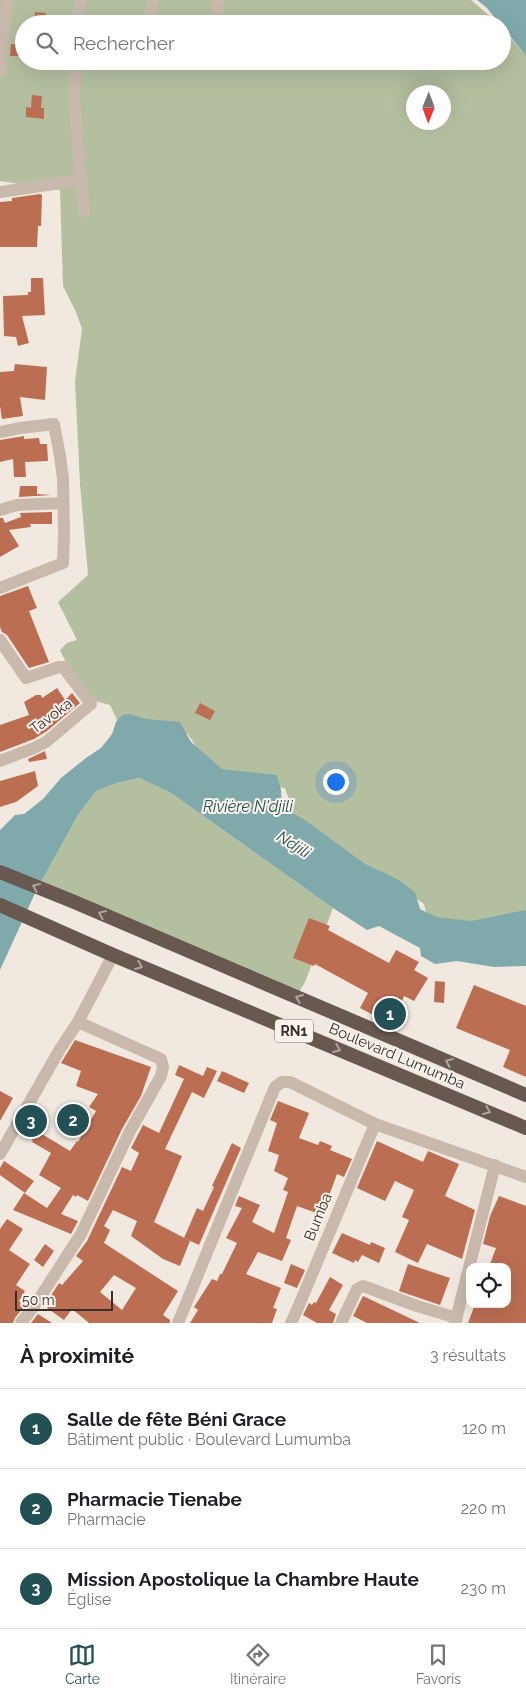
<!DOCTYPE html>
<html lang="fr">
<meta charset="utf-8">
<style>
body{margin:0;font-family:Raleway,sans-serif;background:#f2f2f2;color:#202124}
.controls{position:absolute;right:15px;bottom:15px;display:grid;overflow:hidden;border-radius:10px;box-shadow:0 5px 20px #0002}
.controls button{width:45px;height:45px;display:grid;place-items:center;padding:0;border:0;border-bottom:1px solid #e0e0e0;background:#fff;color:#202124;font:25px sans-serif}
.compass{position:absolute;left:406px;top:85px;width:45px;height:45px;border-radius:50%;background:#fff;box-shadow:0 5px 20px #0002;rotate:181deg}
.scale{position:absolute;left:15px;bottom:12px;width:98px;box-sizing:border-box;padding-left:5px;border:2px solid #372e2a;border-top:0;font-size:14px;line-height:18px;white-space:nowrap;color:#372e2a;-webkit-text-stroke:4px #f9f3eb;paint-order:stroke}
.you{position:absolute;left:335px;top:781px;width:18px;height:18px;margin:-12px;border:4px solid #fff;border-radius:50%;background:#1a73e8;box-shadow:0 0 0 8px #1a73e833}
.badge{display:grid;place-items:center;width:32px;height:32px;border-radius:50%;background:#235055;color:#fff;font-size:16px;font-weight:700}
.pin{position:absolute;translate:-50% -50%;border:2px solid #fff;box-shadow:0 1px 5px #0006}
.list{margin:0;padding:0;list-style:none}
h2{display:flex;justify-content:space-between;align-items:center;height:65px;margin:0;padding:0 20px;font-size:21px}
h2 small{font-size:16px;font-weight:400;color:#757577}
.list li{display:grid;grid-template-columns:32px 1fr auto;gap:15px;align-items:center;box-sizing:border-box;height:80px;padding:0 20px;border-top:1px solid #e0e0e0}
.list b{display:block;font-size:19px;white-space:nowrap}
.list p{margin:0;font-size:16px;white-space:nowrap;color:#757577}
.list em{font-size:16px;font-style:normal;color:#757577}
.icon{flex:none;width:28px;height:28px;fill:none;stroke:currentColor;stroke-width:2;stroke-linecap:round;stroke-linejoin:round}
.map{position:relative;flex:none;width:526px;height:1323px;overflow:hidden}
.search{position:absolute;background:#fff;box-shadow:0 5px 20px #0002;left:15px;right:15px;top:15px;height:55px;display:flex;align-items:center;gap:12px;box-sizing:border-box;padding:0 18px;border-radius:28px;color:#757577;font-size:19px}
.sheet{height:305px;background:#fff}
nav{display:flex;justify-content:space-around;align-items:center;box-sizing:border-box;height:70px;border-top:1px solid #e0e0e0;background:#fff;font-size:14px;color:#757577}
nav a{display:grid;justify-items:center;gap:2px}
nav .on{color:#235055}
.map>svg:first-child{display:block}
.green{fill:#b4bfa0;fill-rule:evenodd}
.water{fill:#80a9ac}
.building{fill:#bc6e52;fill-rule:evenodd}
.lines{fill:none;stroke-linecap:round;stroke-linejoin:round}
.minor{stroke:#c8b9ac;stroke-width:12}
.trunk{stroke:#675850;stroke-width:14}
.oneway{stroke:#b0a69e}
.labels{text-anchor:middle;stroke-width:4;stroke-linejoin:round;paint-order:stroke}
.shield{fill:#f9f3eb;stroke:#716964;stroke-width:1}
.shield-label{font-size:14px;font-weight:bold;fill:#372e2a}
.street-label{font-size:15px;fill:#372e2a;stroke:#f9f3eb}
.water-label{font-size:16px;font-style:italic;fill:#235055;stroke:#f9f3eb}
</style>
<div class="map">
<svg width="526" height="1323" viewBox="0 0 526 1323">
<rect width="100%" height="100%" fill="#f1e9df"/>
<g class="green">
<path d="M0 0H471L499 24H24V61H502V28L526 56V924L428 921 424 904 406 891 291 819 290 803 285 788 231 781 197 748 188 734 155 731 124 734 110 705 95 701 71 673 60 650 67 643 77 640 58 602 88 575 80 484 75 381 82 329 76 312 63 286 60 190 0 181ZM414 92H444V122H414Z"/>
<polygon points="141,778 171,793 333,908 305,982 299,992 36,891 78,815 96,791 117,783"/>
</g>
<g class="water">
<polygon points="477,0 526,0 526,56 502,26 502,24 500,24 487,8"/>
<polygon points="129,714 146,719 180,722 191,742 222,769 277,775 281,790 282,807 305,820 365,864 397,879 415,892 420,909 436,917 471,921 526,910 526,966 494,967 457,961 435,964 421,956 420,948 379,926 367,930 333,908 171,793 140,778 117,783 96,791 78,815 36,891 0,970 0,830 15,815 24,814 43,799 61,778 86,758 101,748 112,734 116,722 122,715"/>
</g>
<g class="building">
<polygon points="35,12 46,13 45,23 34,22"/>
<polygon points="11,44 24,45 24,56 10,56"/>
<polygon points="32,95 42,96 41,108 44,108 44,119 26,117 26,107 31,108"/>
<polygon points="40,194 42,195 41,226 38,226 37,247 0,247 0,202 12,201 12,198"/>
<polygon points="31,278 43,278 45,315 22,316 29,343 18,346 16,337 4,336 3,296 28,295 28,292 31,292"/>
<polygon points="15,364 47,367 45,400 20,397 23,416 2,419 0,406 0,372 14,371"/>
<polygon points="24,436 24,439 39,438 40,444 47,444 48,461 25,462 26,477 14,477 13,459 0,462 0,440"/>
<polygon points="20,486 37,486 37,494 51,495 19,497"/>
<polygon points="52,512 52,524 30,524 31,527 9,530 19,546 0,557 0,518 3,518 5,523 21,517 20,513"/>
<polygon points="28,586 37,608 29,611 49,662 29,668 7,635 2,632 0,627 0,596"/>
<polygon points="57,688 65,700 72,693 80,703 47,731 34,739 0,752 0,725 29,715 24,702 36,695 41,695 42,698"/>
<polygon points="200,703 215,711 210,720 195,713"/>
<polygon points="45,751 47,759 29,762 28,759"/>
<polygon points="35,771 38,786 16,802 0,807 0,781"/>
<polygon points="309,918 330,926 328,930 389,963 396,950 419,962 414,970 428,978 414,1001 404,996 393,1024 377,1017 360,1008 368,993 315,964 314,966 293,958"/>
<polygon points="435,981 445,982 444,1003 434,1002"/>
<polygon points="474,985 526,1006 526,1077 503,1067 510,1050 456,1028"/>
<polygon points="75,1040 151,1067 141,1096 122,1129 88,1201 77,1195 76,1197 73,1195 61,1214 78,1221 71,1234 13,1210 24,1193 47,1208 61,1188 39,1175 51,1153 32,1142 33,1140 21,1133 27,1125 70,1151 77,1141 78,1142 96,1111 89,1107 98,1094 76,1086 81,1071 61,1063"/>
<path d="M179 1065 203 1076 207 1067 217 1071 204 1098 192 1092 165 1149 182 1156 154 1222 190 1241 180 1266 163 1259 131 1236 137 1221 113 1210 104 1226 110 1230 104 1243 178 1291 163 1315 170 1320V1323H89L72 1309 64 1320 47 1308 53 1300 50 1297 59 1283 62 1285 83 1261 76 1256 87 1241 122 1167 131 1171 139 1153 131 1148 143 1125 159 1133 184 1079 175 1075ZM114 1275 136 1288 122 1310 100 1292Z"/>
<polygon points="222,1071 249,1083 244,1093 217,1081"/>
<polygon points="0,1091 13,1098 0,1121"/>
<polygon points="278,1101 309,1113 299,1138 318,1145 320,1141 332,1146 330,1150 352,1159 344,1177 337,1174 322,1215 297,1206 286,1238 291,1240 282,1261 258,1252 246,1274 281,1288 273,1308 277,1309 272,1323 190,1323 198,1310 194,1307 212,1279 217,1281 220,1274 222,1274 237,1243 226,1238 242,1208 235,1206 239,1196 260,1205 252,1222 274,1233 288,1192 283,1190 288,1178 274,1171 279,1155 268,1151 277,1123 270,1120"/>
<polygon points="377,1141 423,1162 428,1151 459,1164 445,1196 475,1210 462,1259 427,1244 418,1263 395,1252 409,1220 402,1217 414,1190 395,1181 385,1201 357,1188"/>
<polygon points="232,1143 241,1148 199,1245 184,1238 197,1208 203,1211 214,1187 212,1186"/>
<polygon points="4,1161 34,1181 25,1193 0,1175 0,1168"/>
<polygon points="499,1196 526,1206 526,1323 468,1323 475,1304 507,1304 507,1267 489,1267 496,1248 483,1244 490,1216"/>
<polygon points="7,1219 23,1229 9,1250 30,1264 16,1285 25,1291 19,1301 25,1305 15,1318 13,1323 0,1323 0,1229"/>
<polygon points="342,1233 370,1245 371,1242 385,1248 379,1263 362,1255 358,1262 355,1260 354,1263 332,1253"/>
<polygon points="45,1244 54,1251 43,1267 34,1260"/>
<polygon points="291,1264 305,1270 297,1288 284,1283"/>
<polygon points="408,1264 450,1278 440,1305 399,1291"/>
<polygon points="330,1277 343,1285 329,1310 336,1314 333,1323 317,1323 303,1315 309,1303 312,1305 314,1302 316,1303"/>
<polygon points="363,1296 420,1323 367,1323 353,1316"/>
<polygon points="38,1314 52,1323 31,1323"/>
</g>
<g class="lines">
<g class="minor">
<polyline points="78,24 81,0"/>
<polyline points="150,24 153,0"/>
<polyline points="215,24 218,0"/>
<polyline points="76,61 74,99 84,212"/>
<polyline points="0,71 7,0"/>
<polyline points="0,192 81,180"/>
<polyline points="0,432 20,428 54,424 60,456 63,479 64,532 63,563 0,588"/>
<polyline points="0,510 17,505 62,503"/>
<polyline points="0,640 26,678 59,667 63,667 91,704 46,742 34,748 0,761"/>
<polyline points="0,1154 60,1049 78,1022 113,955"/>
<polyline points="21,1323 37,1302 81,1234 129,1133 161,1076 163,1067 161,1059 78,1022"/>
<polyline points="178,1323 275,1087 282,1082 290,1082 375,1124 526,1177"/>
<polyline points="291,1323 297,1310 375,1124"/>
<polyline points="341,1323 357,1289 363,1286 417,1306 457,1318"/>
<polyline points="455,1323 495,1165"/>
</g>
<g class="trunk">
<polyline points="0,872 72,901 526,1095"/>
<polyline points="0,905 113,955 526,1128"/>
</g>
</g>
<defs><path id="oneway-chevron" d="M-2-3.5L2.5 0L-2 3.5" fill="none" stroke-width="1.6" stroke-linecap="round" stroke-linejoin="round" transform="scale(1.25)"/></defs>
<g class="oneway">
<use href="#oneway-chevron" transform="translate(36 887) rotate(-158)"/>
<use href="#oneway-chevron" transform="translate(102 914) rotate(-157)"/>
<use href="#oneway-chevron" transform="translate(139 966) rotate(23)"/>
<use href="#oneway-chevron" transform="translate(299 998) rotate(-157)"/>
<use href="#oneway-chevron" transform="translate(337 1049) rotate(23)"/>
<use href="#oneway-chevron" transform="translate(449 1062) rotate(-157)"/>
<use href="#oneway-chevron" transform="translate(487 1111) rotate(23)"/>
</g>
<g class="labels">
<rect class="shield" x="275" y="1019.5" width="38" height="23" rx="4"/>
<g class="shield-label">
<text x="294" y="1036">RN1</text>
</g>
<g class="street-label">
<text transform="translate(51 716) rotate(-37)" y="5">Tavoka</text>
<text transform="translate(397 1056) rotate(23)" y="5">Boulevard Lumumba</text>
<text transform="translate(318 1217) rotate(-68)" y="5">Bumba</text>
</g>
<g class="water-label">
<text x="248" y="812">Rivière N'djili</text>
<text transform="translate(294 844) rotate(32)" y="6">Ndjili</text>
</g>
</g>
</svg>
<div class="controls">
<button><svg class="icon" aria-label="locate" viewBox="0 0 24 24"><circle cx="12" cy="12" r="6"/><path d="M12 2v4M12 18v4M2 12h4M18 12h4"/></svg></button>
</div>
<svg class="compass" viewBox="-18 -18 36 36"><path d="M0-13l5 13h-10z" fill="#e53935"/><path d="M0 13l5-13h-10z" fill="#757577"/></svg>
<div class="scale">50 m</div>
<div class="you"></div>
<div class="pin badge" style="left:390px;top:1014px">1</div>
<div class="pin badge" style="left:73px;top:1120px">2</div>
<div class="pin badge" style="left:31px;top:1121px">3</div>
<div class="search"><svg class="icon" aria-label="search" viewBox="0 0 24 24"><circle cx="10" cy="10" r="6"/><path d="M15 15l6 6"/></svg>Rechercher</div>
</div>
<section class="sheet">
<h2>À proximité<small>3 résultats</small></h2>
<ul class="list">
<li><span class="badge">1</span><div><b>Salle de fête Béni Grace</b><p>Bâtiment public · Boulevard Lumumba</p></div><em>120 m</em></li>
<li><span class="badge">2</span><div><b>Pharmacie Tienabe</b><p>Pharmacie</p></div><em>220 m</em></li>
<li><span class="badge">3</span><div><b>Mission Apostolique la Chambre Haute</b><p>Église</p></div><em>230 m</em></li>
</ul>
</section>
<nav>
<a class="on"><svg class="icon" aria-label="map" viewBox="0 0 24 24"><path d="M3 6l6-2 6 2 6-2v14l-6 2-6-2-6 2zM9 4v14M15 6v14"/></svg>Carte</a>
<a><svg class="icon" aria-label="directions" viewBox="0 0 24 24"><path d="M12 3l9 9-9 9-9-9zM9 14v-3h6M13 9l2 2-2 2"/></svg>Itinéraire</a>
<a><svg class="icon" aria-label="saved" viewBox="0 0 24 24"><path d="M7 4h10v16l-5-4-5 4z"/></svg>Favoris</a>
</nav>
